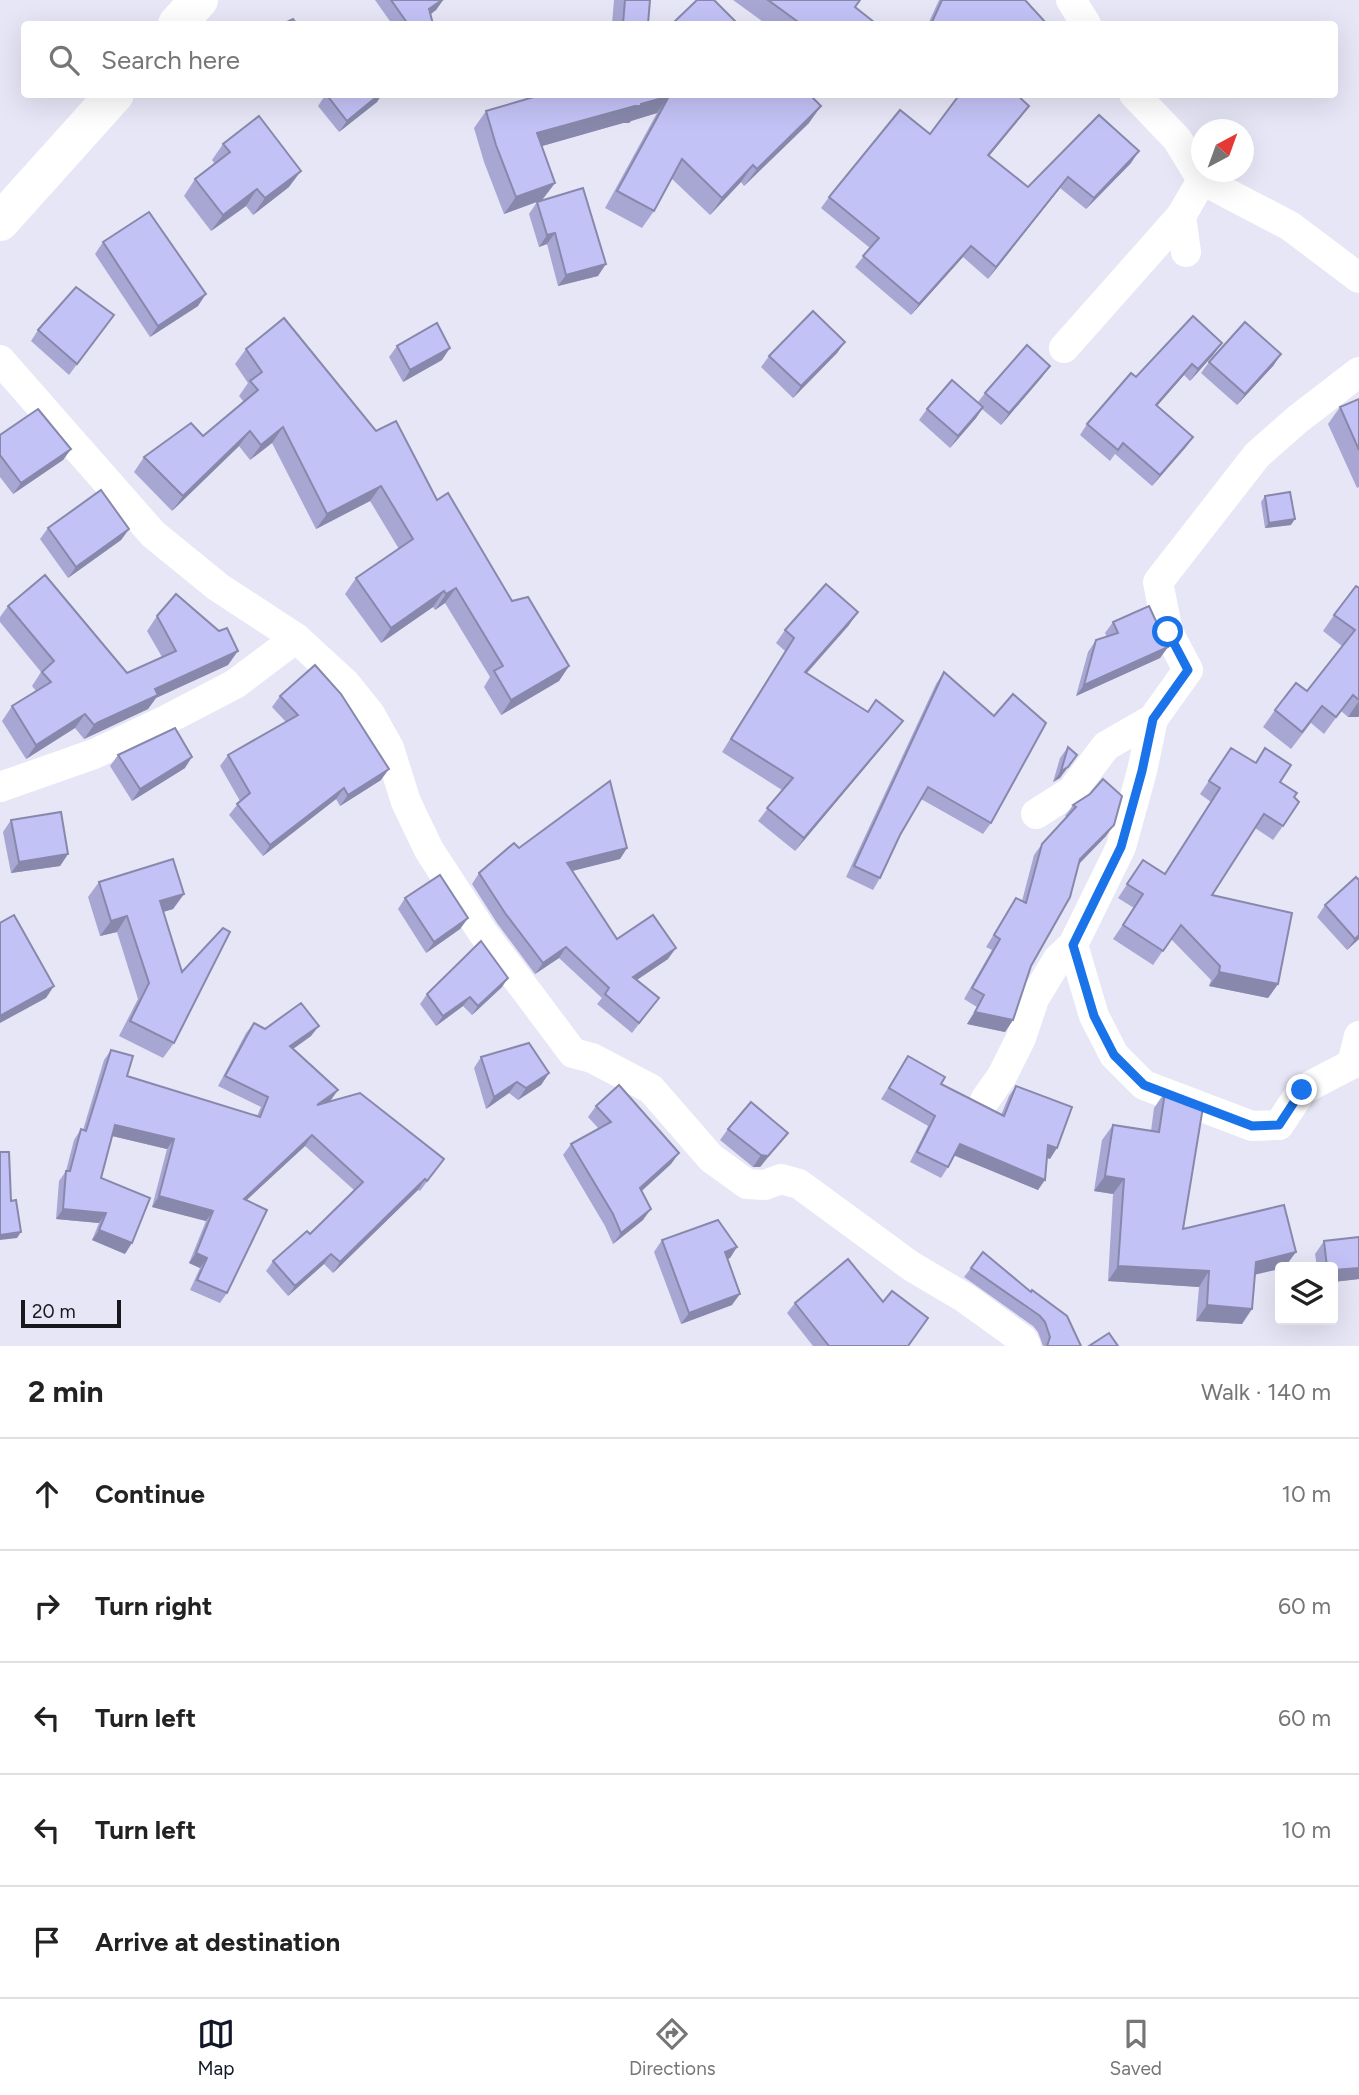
<!DOCTYPE html>
<meta charset="utf-8">
<style>
body{margin:0;font-family:Figtree,sans-serif;background:#f2f2f2;color:#222}
.controls{position:absolute;right:21px;bottom:21px;display:grid;overflow:hidden;border-radius:7px;box-shadow:0 7px 28px #0002}
.controls button{width:63px;height:63px;display:grid;place-items:center;padding:0;border:0;border-bottom:2px solid #e0e0e0;background:#fff;color:#222;font:35px sans-serif}
.compass{position:absolute;left:1191px;top:119px;width:63px;height:63px;border-radius:50%;background:#fff;box-shadow:0 7px 28px #0002;rotate:41deg}
.scale{position:absolute;left:21px;bottom:18px;width:100px;box-sizing:border-box;padding-left:7px;border:4px solid #17171c;border-top:0;font-size:19px;line-height:24px;white-space:nowrap;color:#17171c;-webkit-text-stroke:5px #e6e6f7;paint-order:stroke}
.stop{position:absolute;width:21px;height:21px;margin:-16px;border:5px solid #1a73e8;border-radius:50%;background:#fff}
.stop.end{background:#1a73e8;border-color:#fff;box-shadow:0 2px 7px #0008}
.list{margin:0;padding:0;list-style:none}
h2{display:flex;justify-content:space-between;align-items:center;height:91px;margin:0;padding:0 28px;font-size:30px}
h2 small{font-size:23px;font-weight:400;color:#767676}
.list li{display:grid;grid-template-columns:46px 1fr auto;gap:21px;align-items:center;box-sizing:border-box;height:112px;padding:0 28px;border-top:2px solid #e0e0e0}
.list b{display:block;font-size:26px;white-space:nowrap}
.list em{font-size:23px;font-style:normal;color:#767676}
.icon{flex:none;width:38px;height:38px;fill:none;stroke:currentColor;stroke-width:2;stroke-linecap:round;stroke-linejoin:round}
.map{position:relative;flex:none;width:1359px;height:1346px;overflow:hidden}
.search{position:absolute;background:#fff;box-shadow:0 7px 28px #0002;left:21px;right:21px;top:21px;height:77px;display:flex;align-items:center;gap:18px;box-sizing:border-box;padding:0 24px;border-radius:7px;color:#767676;font-size:26px}
.sheet{height:651px;background:#fff}
nav{display:flex;justify-content:space-around;align-items:center;box-sizing:border-box;height:98px;border-top:2px solid #e0e0e0;background:#fff;font-size:19px;color:#767676}
nav a{display:grid;justify-items:center;gap:4px}
nav .on{color:#111827}
.map>svg:first-child{display:block}
.lines{fill:none;stroke-linecap:round;stroke-linejoin:round}
.street{stroke:#fff;stroke-width:30}
.secondary{stroke:#fff;stroke-width:38}
.wall{fill:#a8a7d4}
.shaded-wall{fill:#8888ac}
.building{fill:#c3c2f6;stroke:#8888ac;stroke-width:2}
.route{stroke:#1a73e8;stroke-width:9}
</style>
<div class="map">
<svg width="1359" height="1346" viewBox="0 0 1359 1346">
<rect width="100%" height="100%" fill="#e6e6f7"/>
<g class="lines">
<g class="street">
<polyline points="1071,0 1086,24"/>
<polyline points="1134,94 1177,139 1202,180 1290,226 1359,278"/>
<polyline points="1181,216 1186,252"/>
<polyline points="1064,348 1181,216 1202,180"/>
<polyline points="0,360 153,534 218,587 296,638 346,684 370,714 389,748 406,802 429,850 483,933 573,1053 592,1058 651,1089 711,1158 747,1184 765,1185 781,1179 799,1184 911,1266 965,1298 1023,1340 1026,1346"/>
<polyline points="0,787 94,754 166,720 235,684 296,638"/>
<polyline points="1036,814 1072,791 1106,746 1153,719 1188,670 1168,632 1158,582 1257,455 1298,419 1359,372"/>
<polyline points="1073,945 1094,1016 1114,1055 1144,1085 1252,1126 1279,1125 1302,1090 1352,1064 1359,1036"/>
<polyline points="985,1100 1002,1076 1021,1038 1034,999 1058,959 1073,945 1121,847 1142,771 1153,719"/>
</g>
<g class="secondary">
<polyline points="177,24 199,0"/>
<polyline points="0,222 115,94"/>
</g>
</g>
<g class="wall">
<polygon points="375,0 443,0 436,10 431,14 433,24 392,24"/>
<polygon points="614,0 650,0 648,24 612,24"/>
<polygon points="733,0 860,0 855,7 872,24 766,24"/>
<polygon points="939,0 1025,0 1047,24 928,24"/>
<polygon points="326,94 382,94 377,102 339,132 318,106"/>
<polygon points="544,94 809,94 809,123 744,186 741,182 710,215 671,178 654,211 642,228 605,208 657,113 631,121 629,123 623,123 541,146 555,183 542,200 504,214 484,162 474,128 486,111"/>
<polygon points="1029,106 989,156 1028,187 1099,115 1131,163 1086,209 1060,188 988,279 963,257 911,315 855,267 870,248 821,208 829,197"/>
<polygon points="223,144 289,187 253,215 246,206 211,231 184,196 195,179 215,164 212,160"/>
<polygon points="537,202 598,276 558,286 547,244 539,247 529,214"/>
<polygon points="103,242 198,306 150,337 95,254"/>
<polygon points="114,315 69,375 31,341 38,330"/>
<polygon points="845,342 837,353 793,398 761,367 769,356"/>
<polygon points="397,346 442,360 403,382 389,357"/>
<polygon points="246,349 376,431 437,500 512,601 569,666 559,681 501,715 484,687 490,677 445,603 435,610 433,607 381,643 345,594 356,578 399,549 370,501 316,529 272,443 250,460 239,446 172,511 134,472 144,457 203,436 244,402 239,396 248,383 235,364"/>
<polygon points="1214,354 1190,381 1184,375 1157,406 1193,437 1185,448 1152,486 1115,454 1110,461 1080,435 1087,424 1136,377"/>
<polygon points="1281,354 1273,366 1237,405 1201,373 1209,362"/>
<polygon points="1042,377 1001,425 982,409 976,418 950,448 919,420 927,409 978,402 985,393"/>
<polygon points="1359,399 1359,487 1357,488 1328,424 1340,407"/>
<polygon points="0,435 71,449 63,460 13,494 0,477"/>
<polygon points="1265,496 1291,525 1265,528 1261,502"/>
<polygon points="48,528 129,529 121,540 68,578 40,539"/>
<polygon points="1359,588 1359,716 1358,717 1348,717 1341,711 1324,734 1311,723 1291,749 1263,727 1275,710 1307,691 1342,646 1323,631 1334,615"/>
<polygon points="8,606 127,673 162,657 147,631 157,616 228,665 156,698 148,709 84,739 75,728 26,759 2,721 12,706 36,691 32,686 41,672 0,622 0,617"/>
<polygon points="1113,622 1168,647 1160,658 1076,696 1088,652 1096,640 1107,637 1105,633"/>
<polygon points="849,625 807,673 894,733 795,851 758,821 782,790 722,752 785,651 776,643 785,630"/>
<polygon points="944,672 991,823 983,834 921,799 900,835 880,878 873,890 846,877 936,684"/>
<polygon points="280,696 381,780 340,806 336,799 263,856 229,815 240,801 220,766 228,755 286,722 272,707"/>
<polygon points="1068,747 1060,778 1053,782 1060,758"/>
<polygon points="1231,748 1255,763 1265,748 1280,782 1295,798 1283,826 1273,840 1255,828 1212,895 1278,984 1268,998 1209,986 1211,980 1171,939 1153,965 1113,939 1134,908 1118,898 1143,860 1165,874 1211,802 1200,794"/>
<polygon points="118,755 185,768 132,801 110,766"/>
<polygon points="1073,805 1106,836 1079,864 1031,966 1013,1020 1005,1032 967,1024 977,1007 964,999 992,950 986,947 1016,898 1022,901 1034,855 1042,844 1067,817 1065,816"/>
<polygon points="11,820 68,854 60,866 11,873 3,832"/>
<polygon points="519,848 627,848 620,859 572,871 617,939 668,959 637,980 659,998 632,1033 597,1004 602,998 559,958 535,974 497,923 472,884 479,873"/>
<polygon points="99,882 184,894 173,909 163,912 174,1043 163,1058 119,1036 138,999 117,932 100,936 88,897"/>
<polygon points="405,898 468,918 460,929 426,953 398,909"/>
<polygon points="1325,905 1359,939 1347,950 1317,917"/>
<polygon points="502,987 472,1015 463,1006 436,1026 420,1004 427,994"/>
<polygon points="254,1023 265,1029 311,1036 293,1049 338,1090 329,1101 444,1159 420,1191 418,1190 333,1273 324,1264 288,1296 266,1271 273,1261 310,1234 354,1190 305,1146 246,1200 227,1293 220,1303 190,1290 200,1268 189,1263 206,1221 152,1207 167,1149 112,1136 101,1178 125,1254 92,1240 99,1223 56,1219 59,1181 66,1171 74,1140 81,1129 83,1130 104,1060 111,1050 127,1076 257,1116 261,1107 218,1086 246,1033"/>
<polygon points="908,1056 941,1084 1001,1115 1009,1096 1016,1086 1050,1159 1047,1158 1038,1190 955,1155 948,1167 941,1178 910,1162 928,1126 881,1099"/>
<polygon points="481,1057 549,1073 541,1085 518,1100 509,1093 486,1109 474,1068"/>
<polygon points="1165,1092 1183,1229 1255,1275 1242,1324 1196,1321 1199,1287 1108,1281 1113,1194 1094,1191 1102,1140 1113,1125 1151,1131 1154,1108"/>
<polygon points="596,1106 679,1153 671,1164 641,1191 643,1220 613,1244 605,1226 563,1155 571,1144 599,1129 588,1117"/>
<polygon points="728,1129 788,1133 760,1167 753,1167 720,1140"/>
<polygon points="1359,1237 1359,1279 1333,1282 1333,1267 1317,1267 1315,1254 1324,1241"/>
<polygon points="662,1240 737,1247 730,1258 727,1259 732,1305 681,1324 654,1252"/>
<polygon points="971,1268 1081,1346 1043,1346 1038,1332 1033,1326 964,1277"/>
<polygon points="795,1303 908,1346 813,1346 787,1313"/>
</g>
<g class="shaded-wall">
<polygon points="442,0 443,0 436,10 421,21 429,9"/>
<polygon points="380,94 382,94 377,102 339,132 347,121"/>
<polygon points="669,96 657,113 631,121 629,123 623,123 525,151 537,133"/>
<polygon points="821,106 809,123 744,186 757,169"/>
<polygon points="1029,106 1021,117 980,167 988,155"/>
<polygon points="1139,151 1131,163 1086,209 1094,198"/>
<polygon points="753,165 741,182 710,215 722,198"/>
<polygon points="301,171 289,187 253,215 265,198"/>
<polygon points="1068,177 1060,188 988,279 996,267"/>
<polygon points="555,183 542,200 504,214 516,197"/>
<polygon points="257,189 246,206 211,231 223,215"/>
<polygon points="555,233 547,244 539,247 547,235"/>
<polygon points="971,246 963,257 911,315 919,304"/>
<polygon points="606,264 598,276 558,286 566,275"/>
<polygon points="206,294 198,306 150,337 158,326"/>
<polygon points="845,342 837,353 793,398 801,386"/>
<polygon points="1222,343 1214,354 1190,381 1198,369"/>
<polygon points="450,348 442,360 403,382 410,370"/>
<polygon points="1281,354 1273,366 1237,405 1245,394"/>
<polygon points="1192,364 1184,375 1148,416 1156,405"/>
<polygon points="1050,366 1042,377 1001,425 1009,413"/>
<polygon points="983,407 976,418 950,448 958,436"/>
<polygon points="283,427 272,443 250,460 261,445"/>
<polygon points="250,431 239,446 172,511 183,496"/>
<polygon points="1193,437 1185,448 1152,486 1160,475"/>
<polygon points="71,449 63,460 13,494 21,483"/>
<polygon points="381,486 370,501 316,529 327,514"/>
<polygon points="1295,519 1291,525 1265,528 1269,523"/>
<polygon points="129,529 121,540 68,578 76,567"/>
<polygon points="456,588 445,603 435,610 446,594"/>
<polygon points="444,591 433,607 381,643 391,628"/>
<polygon points="858,612 849,625 796,685 805,672"/>
<polygon points="1168,647 1160,658 1076,696 1084,685"/>
<polygon points="238,651 228,665 156,698 148,709 84,739 94,725 155,689"/>
<polygon points="569,666 559,681 501,715 511,700"/>
<polygon points="1359,701 1359,716 1358,717 1348,717"/>
<polygon points="85,714 75,728 26,759 36,745"/>
<polygon points="903,721 894,733 795,851 804,838"/>
<polygon points="1077,755 1060,778 1053,782 1061,771"/>
<polygon points="192,757 185,768 132,801 140,789"/>
<polygon points="389,769 381,780 340,806 348,795"/>
<polygon points="344,788 336,799 263,856 270,845"/>
<polygon points="1114,825 1106,836 1072,871 1080,859"/>
<polygon points="627,848 620,859 560,874 567,863"/>
<polygon points="68,854 60,866 11,873 19,862"/>
<polygon points="184,894 173,909 149,916 160,901"/>
<polygon points="127,916 117,932 100,936 111,921"/>
<polygon points="468,918 460,929 426,953 434,942"/>
<polygon points="1359,935 1359,939 1347,950 1355,939"/>
<polygon points="566,947 559,958 535,974 543,963"/>
<polygon points="676,948 668,959 626,987 633,977"/>
<polygon points="1219,972 1278,984 1268,998 1209,986"/>
<polygon points="508,978 502,987 472,1015 478,1006"/>
<polygon points="54,986 46,998 0,1023 0,1016"/>
<polygon points="470,997 463,1006 436,1026 443,1016"/>
<polygon points="975,1012 1013,1020 1005,1032 967,1024"/>
<polygon points="319,1026 311,1036 283,1056 290,1046"/>
<polygon points="549,1073 541,1085 518,1100 526,1088"/>
<polygon points="517,1082 509,1093 486,1109 494,1097"/>
<polygon points="338,1090 331,1100 310,1115 317,1105"/>
<polygon points="115,1125 174,1139 167,1149 108,1135"/>
<polygon points="788,1133 760,1167 753,1167 761,1155"/>
<polygon points="312,1135 305,1146 237,1209 244,1199"/>
<polygon points="960,1144 1045,1180 1038,1190 953,1155"/>
<polygon points="1048,1145 1057,1148 1050,1159 1041,1155"/>
<polygon points="679,1153 671,1164 632,1200 640,1188"/>
<polygon points="1105,1176 1124,1179 1113,1194 1094,1191"/>
<polygon points="425,1179 418,1190 333,1273 340,1262"/>
<polygon points="159,1196 213,1211 206,1221 152,1207"/>
<polygon points="63,1209 106,1213 99,1223 56,1219"/>
<polygon points="651,1209 643,1220 613,1244 621,1233"/>
<polygon points="99,1230 132,1243 125,1254 92,1240"/>
<polygon points="21,1232 17,1238 0,1240 0,1235"/>
<polygon points="737,1247 730,1258 717,1263 725,1252"/>
<polygon points="1296,1252 1285,1267 1280,1267 1280,1269 1245,1277 1256,1262"/>
<polygon points="196,1253 207,1258 200,1268 189,1263"/>
<polygon points="331,1254 324,1264 288,1296 295,1286"/>
<polygon points="1118,1266 1209,1271 1199,1287 1108,1281"/>
<polygon points="1359,1268 1359,1279 1333,1282 1333,1270"/>
<polygon points="740,1294 732,1305 681,1324 689,1313"/>
<polygon points="1207,1305 1252,1309 1242,1324 1196,1321"/>
</g>
<g class="building">
<polygon points="391,0 442,0 429,9 433,24 408,24"/>
<polygon points="625,0 650,0 648,24 623,24"/>
<polygon points="697,0 714,0 738,24 672,24"/>
<polygon points="768,0 860,0 855,7 874,22 872,24 801,24"/>
<polygon points="942,0 1025,0 1047,24 931,24"/>
<polygon points="293,19 297,24 283,24"/>
<polygon points="326,94 380,94 347,121"/>
<polygon points="544,94 809,94 821,106 757,169 753,165 722,198 682,159 654,211 617,191 669,96 641,104 641,106 635,106 537,133 555,183 516,197 496,145 486,111"/>
<polygon points="960,94 1016,94 1029,106 988,155 1028,187 1099,115 1139,151 1094,198 1068,177 996,267 971,246 919,304 863,256 879,238 829,197 900,110 930,134"/>
<polygon points="259,116 301,171 265,198 257,189 223,215 195,179 230,152 223,144"/>
<polygon points="583,188 606,264 566,275 555,233 547,235 537,202"/>
<polygon points="149,212 206,294 158,326 103,242"/>
<polygon points="76,287 114,315 77,364 38,330"/>
<polygon points="813,311 845,342 801,386 769,356"/>
<polygon points="1193,316 1222,343 1198,369 1192,364 1156,405 1193,437 1160,475 1123,443 1118,450 1087,424 1131,373 1136,377"/>
<polygon points="284,318 376,431 396,421 437,500 448,493 512,601 528,597 569,666 511,700 494,671 503,666 456,588 446,594 444,591 391,628 356,578 413,539 381,486 327,514 283,427 261,445 250,431 183,496 144,457 191,423 203,436 258,390 250,381 262,372 246,349"/>
<polygon points="1245,322 1281,354 1245,394 1209,362"/>
<polygon points="437,323 450,348 410,370 397,346"/>
<polygon points="1027,345 1050,366 1009,413 985,393"/>
<polygon points="952,380 983,407 958,436 927,409"/>
<polygon points="1359,399 1359,450 1340,407"/>
<polygon points="38,409 71,449 21,483 0,455 0,435"/>
<polygon points="101,490 129,529 76,567 48,528"/>
<polygon points="1290,492 1295,519 1269,523 1265,496"/>
<polygon points="45,575 127,673 176,651 157,616 176,594 219,631 227,628 238,651 155,689 158,695 97,723 94,725 85,714 36,745 12,706 51,682 42,672 54,661 8,606"/>
<polygon points="826,584 858,612 805,672 868,712 876,700 903,721 804,838 767,808 793,778 731,739 794,638 785,630"/>
<polygon points="1356,586 1359,588 1359,700 1353,695 1336,717 1322,706 1302,732 1275,710 1296,683 1307,691 1355,630 1334,615"/>
<polygon points="1149,606 1168,647 1084,685 1096,640 1118,633 1113,622"/>
<polygon points="315,665 341,694 389,769 348,795 344,788 270,845 237,804 250,793 228,755 298,715 280,696"/>
<polygon points="944,672 994,716 1013,694 1046,723 991,823 928,787 900,835 880,878 854,866"/>
<polygon points="175,728 192,757 140,789 118,755"/>
<polygon points="1068,747 1077,755 1068,767 1061,771"/>
<polygon points="1231,748 1256,763 1265,748 1291,765 1280,782 1297,793 1294,797 1299,802 1283,826 1264,814 1212,895 1292,913 1278,984 1219,972 1220,966 1181,925 1163,951 1123,925 1143,894 1127,884 1143,860 1165,874 1220,788 1209,781"/>
<polygon points="1103,779 1122,796 1114,825 1080,859 1070,897 1031,966 1013,1020 975,1012 984,995 972,988 1000,939 994,935 1016,898 1026,903 1042,844 1076,807 1073,805 1090,794"/>
<polygon points="610,781 627,848 567,863 617,939 653,915 676,948 633,977 659,998 639,1023 605,994 609,988 566,947 543,963 505,913 479,873 514,843 519,848"/>
<polygon points="61,812 68,854 19,862 11,820"/>
<polygon points="173,859 184,894 160,901 182,972 223,928 230,932 174,1043 130,1021 149,983 127,916 111,921 99,882"/>
<polygon points="440,875 468,918 434,942 405,898"/>
<polygon points="1356,877 1359,880 1359,935 1355,939 1325,905"/>
<polygon points="14,915 54,986 0,1016 0,923"/>
<polygon points="481,941 508,978 478,1006 470,997 443,1016 427,994"/>
<polygon points="301,1003 319,1026 290,1046 338,1090 317,1105 360,1093 444,1159 427,1181 425,1179 340,1262 331,1254 295,1286 273,1261 307,1231 310,1234 363,1182 312,1135 244,1199 267,1210 227,1293 197,1280 207,1258 196,1253 213,1211 159,1196 174,1139 115,1125 101,1178 150,1198 132,1243 99,1230 106,1213 63,1209 66,1171 70,1171 81,1129 86,1131 111,1050 133,1056 127,1076 260,1117 268,1097 225,1076 254,1023 265,1029"/>
<polygon points="529,1043 549,1073 526,1088 517,1082 494,1097 481,1057"/>
<polygon points="908,1056 945,1077 941,1084 1004,1116 1016,1086 1072,1107 1057,1148 1048,1145 1045,1180 960,1144 948,1167 917,1152 935,1116 889,1088"/>
<polygon points="619,1085 679,1153 640,1188 651,1209 621,1233 613,1214 571,1144 611,1122 596,1106"/>
<polygon points="1165,1092 1203,1107 1183,1229 1284,1205 1296,1252 1256,1262 1252,1309 1207,1305 1209,1271 1118,1266 1124,1179 1105,1176 1113,1125 1159,1132"/>
<polygon points="751,1102 788,1133 768,1156 761,1155 728,1129"/>
<polygon points="0,1152 9,1152 11,1201 16,1200 21,1232 0,1235"/>
<polygon points="718,1220 737,1247 725,1252 740,1294 689,1313 662,1240"/>
<polygon points="1359,1237 1359,1268 1333,1270 1333,1267 1327,1267 1324,1241"/>
<polygon points="983,1252 1031,1292 1032,1290 1067,1316 1081,1346 1047,1346 1050,1337 1045,1322 1040,1316 971,1268"/>
<polygon points="848,1259 883,1302 892,1291 928,1318 908,1346 829,1346 795,1303"/>
<polygon points="1109,1333 1118,1346 1089,1346"/>
</g>
<g class="lines">
<polyline class="route" points="1168,632 1188,670 1153,719 1142,771 1121,847 1073,945 1094,1016 1114,1055 1144,1085 1252,1126 1279,1125 1302,1090"/>
</g>
</svg>
<div class="controls">
<button><svg class="icon" aria-label="layers" viewBox="0 0 24 24"><path d="M12 4l9 5-9 5-9-5zM3 14l9 5 9-5"/></svg></button>
</div>
<svg class="compass" viewBox="-18 -18 36 36"><path d="M0-13l5 13h-10z" fill="#e53935"/><path d="M0 13l5-13h-10z" fill="#767676"/></svg>
<div class="scale">20 m</div>
<div class="stop" style="left:1168px;top:632px"></div>
<div class="stop end" style="left:1302px;top:1090px"></div>
<div class="search"><svg class="icon" aria-label="search" viewBox="0 0 24 24"><circle cx="10" cy="10" r="6"/><path d="M15 15l6 6"/></svg>Search here</div>
</div>
<section class="sheet">
<h2>2 min<small>Walk · 140 m</small></h2>
<ul class="list">
<li><svg class="icon" aria-label="ahead" viewBox="0 0 24 24"><path d="M12 20V5M6 11l6-6 6 6"/></svg><div><b>Continue</b></div><em>10 m</em></li>
<li><svg class="icon" aria-label="right" viewBox="0 0 24 24"><path d="M7 20v-9h11M14 6l5 5-5 5"/></svg><div><b>Turn right</b></div><em>60 m</em></li>
<li><svg class="icon" aria-label="left" viewBox="0 0 24 24"><path d="M17 20v-9H6M10 6l-5 5 5 5"/></svg><div><b>Turn left</b></div><em>60 m</em></li>
<li><svg class="icon" aria-label="left" viewBox="0 0 24 24"><path d="M17 20v-9H6M10 6l-5 5 5 5"/></svg><div><b>Turn left</b></div><em>10 m</em></li>
<li><svg class="icon" aria-label="arrive" viewBox="0 0 24 24"><path d="M6 21V4h12l-3 4 3 4H6"/></svg><div><b>Arrive at destination</b></div></li>
</ul>
</section>
<nav>
<a class="on"><svg class="icon" aria-label="map" viewBox="0 0 24 24"><path d="M3 6l6-2 6 2 6-2v14l-6 2-6-2-6 2zM9 4v14M15 6v14"/></svg>Map</a>
<a><svg class="icon" aria-label="directions" viewBox="0 0 24 24"><path d="M12 3l9 9-9 9-9-9zM9 14v-3h6M13 9l2 2-2 2"/></svg>Directions</a>
<a><svg class="icon" aria-label="saved" viewBox="0 0 24 24"><path d="M7 4h10v16l-5-4-5 4z"/></svg>Saved</a>
</nav>
